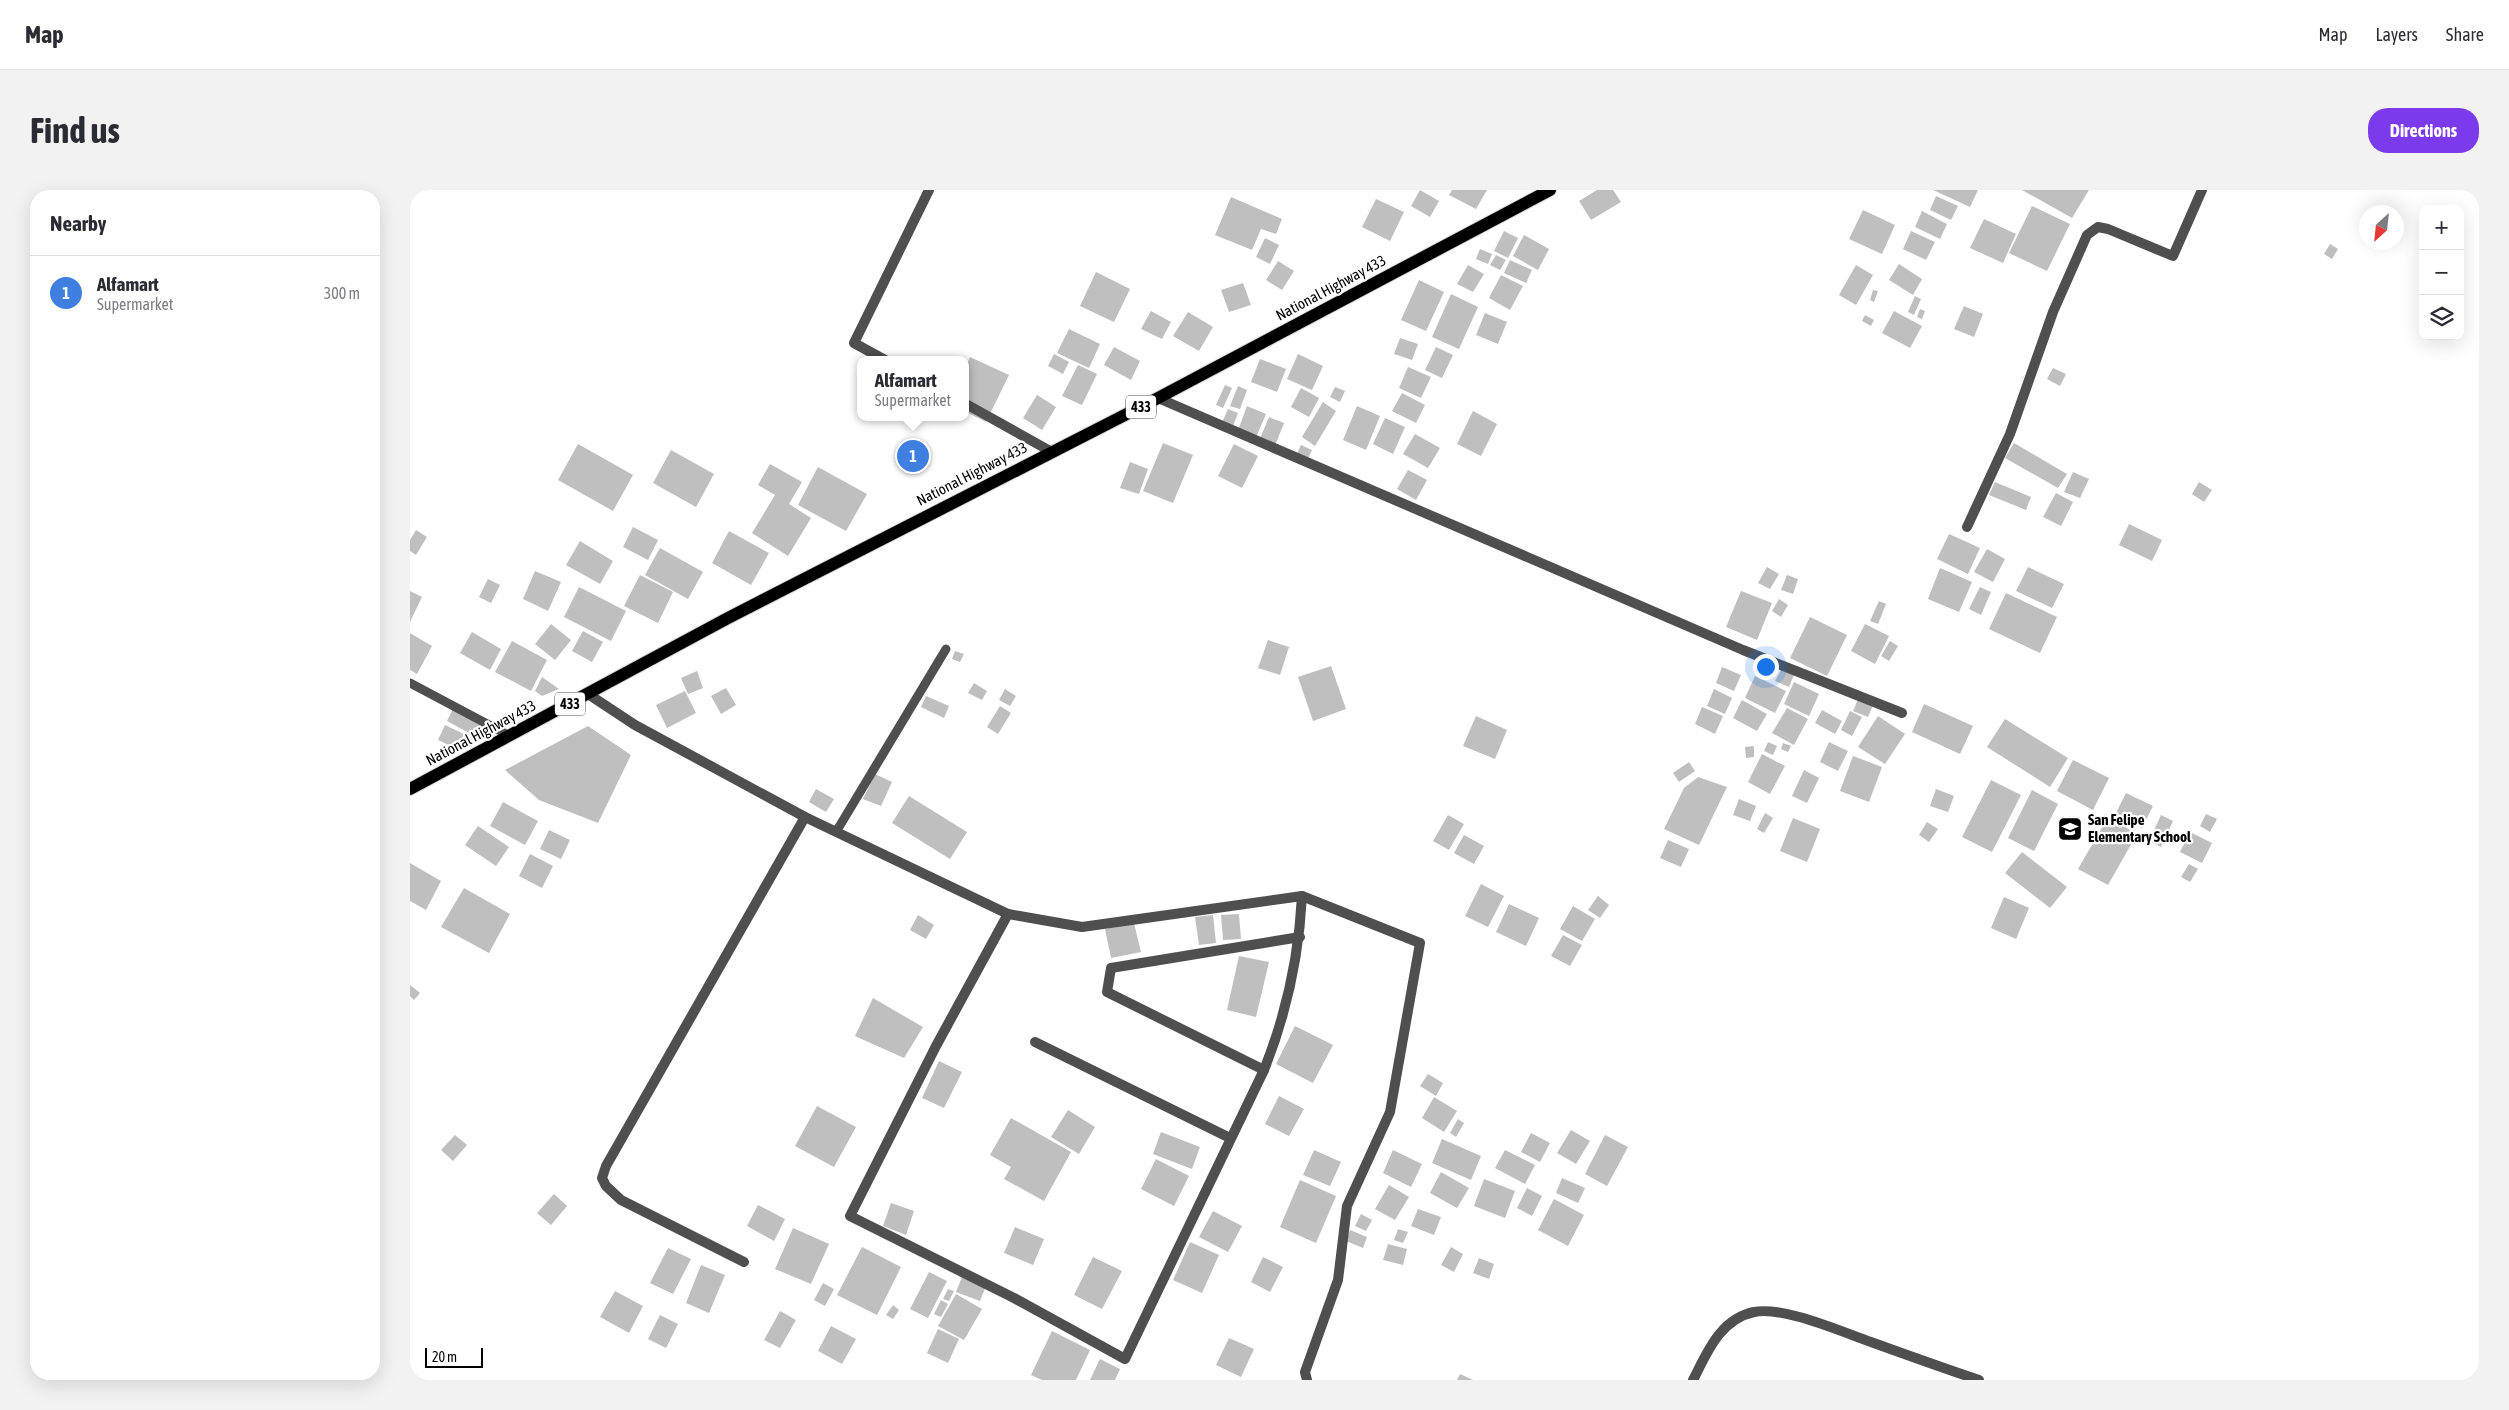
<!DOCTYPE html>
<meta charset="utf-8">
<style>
body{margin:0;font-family:"Asap Condensed",sans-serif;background:#f2f2f3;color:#2b2b33}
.controls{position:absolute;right:15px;top:15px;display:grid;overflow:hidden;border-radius:10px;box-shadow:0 5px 20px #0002}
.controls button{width:45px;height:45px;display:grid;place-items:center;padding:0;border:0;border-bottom:1px solid #e1e1e2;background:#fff;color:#2b2b33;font:25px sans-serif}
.compass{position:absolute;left:1949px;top:15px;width:45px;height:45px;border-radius:50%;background:#fff;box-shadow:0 5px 20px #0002;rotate:207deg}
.scale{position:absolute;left:15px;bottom:12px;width:58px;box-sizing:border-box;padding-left:5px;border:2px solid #000;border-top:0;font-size:14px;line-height:18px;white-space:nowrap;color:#000;-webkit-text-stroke:4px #fff;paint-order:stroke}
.you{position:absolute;left:1355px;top:476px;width:18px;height:18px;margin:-12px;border:4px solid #fff;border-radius:50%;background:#1a73e8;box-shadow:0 0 0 8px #1a73e833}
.badge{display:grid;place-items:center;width:32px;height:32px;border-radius:50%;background:#7c3aed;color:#fff;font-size:16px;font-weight:700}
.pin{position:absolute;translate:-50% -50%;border:2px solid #fff;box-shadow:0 1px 5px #0006}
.popup{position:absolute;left:447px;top:166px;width:112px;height:65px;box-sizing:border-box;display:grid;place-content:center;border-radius:10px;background:#fff;filter:drop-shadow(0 1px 4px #0005);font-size:16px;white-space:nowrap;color:#7c7c81}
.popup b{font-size:19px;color:#2b2b33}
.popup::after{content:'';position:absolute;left:50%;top:100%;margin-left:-10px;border:10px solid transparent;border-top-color:#fff}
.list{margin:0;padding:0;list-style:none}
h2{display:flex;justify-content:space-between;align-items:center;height:65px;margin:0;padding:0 20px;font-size:21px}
h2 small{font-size:16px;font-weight:400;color:#7c7c81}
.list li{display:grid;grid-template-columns:32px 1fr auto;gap:15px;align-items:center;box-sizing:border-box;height:75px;padding:0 20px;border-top:1px solid #e1e1e2}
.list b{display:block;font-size:19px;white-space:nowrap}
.list p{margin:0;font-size:16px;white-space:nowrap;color:#7c7c81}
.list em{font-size:16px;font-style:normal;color:#7c7c81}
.icon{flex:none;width:28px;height:28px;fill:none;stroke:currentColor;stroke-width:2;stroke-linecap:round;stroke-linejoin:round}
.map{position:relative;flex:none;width:2069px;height:1190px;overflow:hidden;border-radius:20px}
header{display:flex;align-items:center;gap:30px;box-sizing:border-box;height:70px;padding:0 25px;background:#fff;border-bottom:1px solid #e1e1e2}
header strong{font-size:24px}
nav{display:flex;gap:28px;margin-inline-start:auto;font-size:18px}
.intro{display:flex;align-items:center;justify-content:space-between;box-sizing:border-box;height:120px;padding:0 30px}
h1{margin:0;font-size:35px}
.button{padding:12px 22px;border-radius:20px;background:#7c3aed;color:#fff;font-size:18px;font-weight:700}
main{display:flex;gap:30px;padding:0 30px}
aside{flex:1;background:#fff;border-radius:20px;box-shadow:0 5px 20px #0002}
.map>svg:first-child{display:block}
.building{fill:#bfbfbf}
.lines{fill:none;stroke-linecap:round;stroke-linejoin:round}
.primary-casing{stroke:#dbdbdb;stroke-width:14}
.lane{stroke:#4f4f4f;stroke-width:9}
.street{stroke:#4f4f4f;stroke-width:10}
.primary{stroke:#000;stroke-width:12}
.labels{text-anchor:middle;stroke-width:4.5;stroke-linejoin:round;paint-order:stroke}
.shield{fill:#fff;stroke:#4c4c4c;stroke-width:1}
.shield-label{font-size:14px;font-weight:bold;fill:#000}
.street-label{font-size:15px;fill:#000;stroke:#fff}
.poi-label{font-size:15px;font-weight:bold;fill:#000;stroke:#fff;text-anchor:start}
</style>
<header>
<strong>Map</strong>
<nav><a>Map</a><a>Layers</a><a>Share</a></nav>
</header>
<div class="intro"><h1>Find us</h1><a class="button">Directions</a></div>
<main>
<aside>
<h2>Nearby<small></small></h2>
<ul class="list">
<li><span class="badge" style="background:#3f7fe0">1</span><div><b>Alfamart</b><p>Supermarket</p></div><em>300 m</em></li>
</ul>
</aside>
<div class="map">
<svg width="2069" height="1190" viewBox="0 0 2069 1190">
<rect width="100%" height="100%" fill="#fff"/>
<g class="building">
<polygon points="1010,0 1029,11 1020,27 1001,16"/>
<polygon points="1042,0 1077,0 1066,19 1039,5"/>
<polygon points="1187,0 1203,0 1211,12 1181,30 1169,11"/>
<polygon points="1523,0 1568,0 1560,17"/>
<polygon points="1612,0 1679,0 1662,28"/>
<polygon points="1526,6 1548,16 1541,30 1520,20"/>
<polygon points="821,7 872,29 866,44 851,39 842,60 805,45"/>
<polygon points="966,9 994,22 980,51 952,37"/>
<polygon points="1622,16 1660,34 1637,81 1599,63"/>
<polygon points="1453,20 1485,35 1472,64 1439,49"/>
<polygon points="1512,21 1537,34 1530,49 1505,37"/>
<polygon points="1574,29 1606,44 1593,73 1560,58"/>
<polygon points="1094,41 1108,48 1098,68 1084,61"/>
<polygon points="1501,41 1525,52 1516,70 1493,59"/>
<polygon points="1114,45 1139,59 1128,80 1103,66"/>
<polygon points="855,48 869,55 860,74 846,67"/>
<polygon points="1920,54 1928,59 1922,69 1914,64"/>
<polygon points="1070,59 1082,64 1078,74 1066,69"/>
<polygon points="1086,65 1096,70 1090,80 1080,75"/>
<polygon points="1100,70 1122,80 1116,93 1094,83"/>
<polygon points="868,71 884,81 872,100 856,90"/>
<polygon points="1489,74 1512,89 1503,105 1479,90"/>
<polygon points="1058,75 1074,84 1063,102 1047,94"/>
<polygon points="1446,75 1463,85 1446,115 1429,105"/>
<polygon points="686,82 720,99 704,132 670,116"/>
<polygon points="1091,85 1113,96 1100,120 1079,108"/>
<polygon points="1009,90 1034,102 1016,141 991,130"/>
<polygon points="833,93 841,115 819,122 811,100"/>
<polygon points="1463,100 1468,101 1464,112 1460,110"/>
<polygon points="1041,104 1068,117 1049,159 1022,147"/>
<polygon points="1505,106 1511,109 1504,125 1498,122"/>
<polygon points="1554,116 1573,124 1564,147 1544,139"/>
<polygon points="1510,119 1515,121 1512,129 1507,127"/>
<polygon points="741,121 761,132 752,149 731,139"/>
<polygon points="1484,121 1512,136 1500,158 1472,143"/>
<polygon points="778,122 803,137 789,161 763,146"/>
<polygon points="1075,123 1097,132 1088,154 1066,145"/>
<polygon points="1455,125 1464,130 1461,136 1452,131"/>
<polygon points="659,139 690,154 679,178 647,163"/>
<polygon points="990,148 1008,154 1002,170 984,164"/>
<polygon points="704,157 730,171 721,190 694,175"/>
<polygon points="1026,157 1043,165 1032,188 1015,180"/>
<polygon points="644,164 659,172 653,184 638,176"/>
<polygon points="888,164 913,176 902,200 877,189"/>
<polygon points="560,167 599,185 576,232 556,222 556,176"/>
<polygon points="850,169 876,179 867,202 841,192"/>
<polygon points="668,175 687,184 672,215 652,206"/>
<polygon points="998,177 1021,187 1011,208 989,198"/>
<polygon points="1643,178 1656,184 1650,196 1637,189"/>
<polygon points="815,195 822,198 813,218 806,215"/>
<polygon points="828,196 837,200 830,219 820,216"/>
<polygon points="925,197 935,201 930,212 920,207"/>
<polygon points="891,198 909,208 899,227 881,217"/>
<polygon points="992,203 1015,215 1006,233 982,221"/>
<polygon points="627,205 646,217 632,240 613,228"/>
<polygon points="913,212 926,221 905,256 892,247"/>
<polygon points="837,216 856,224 845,250 827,243"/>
<polygon points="947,216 970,226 956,260 933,250"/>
<polygon points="818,219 828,223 822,239 811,235"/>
<polygon points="1063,221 1087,234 1071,266 1047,254"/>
<polygon points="859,227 874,233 864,258 849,251"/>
<polygon points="975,228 995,237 983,264 963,254"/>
<polygon points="1005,244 1030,258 1018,278 993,264"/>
<polygon points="753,253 783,265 763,313 733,301"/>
<polygon points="1604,253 1657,284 1648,298 1595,268"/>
<polygon points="168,254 223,285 203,321 148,290"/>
<polygon points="824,254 848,266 832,298 808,286"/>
<polygon points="891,255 902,260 895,275 884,270"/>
<polygon points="261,260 304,284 286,317 243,293"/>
<polygon points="720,272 738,279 729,304 710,298"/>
<polygon points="360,274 392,292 379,314 401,328 378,366 342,343 365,305 348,295"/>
<polygon points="408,277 457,304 436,341 388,315"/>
<polygon points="998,280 1017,290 1006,310 987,299"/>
<polygon points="1663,282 1679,289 1670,308 1654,302"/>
<polygon points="1585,292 1621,307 1616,320 1579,305"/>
<polygon points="1789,292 1802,300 1794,312 1782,304"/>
<polygon points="1646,303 1663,312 1651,336 1633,327"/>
<polygon points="1719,334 1752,350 1742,371 1709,355"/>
<polygon points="223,337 248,350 238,370 213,357"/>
<polygon points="6,340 17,347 6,365 0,361 0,350"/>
<polygon points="319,341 359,363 341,395 302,373"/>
<polygon points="1539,344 1570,358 1558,384 1527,369"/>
<polygon points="170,351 203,371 190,394 156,375"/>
<polygon points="250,358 293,382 278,409 235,385"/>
<polygon points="1577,359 1595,369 1583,392 1564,382"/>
<polygon points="1357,377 1369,384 1360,399 1348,393"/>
<polygon points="1618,377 1654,394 1642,418 1606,401"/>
<polygon points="1530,378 1562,392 1549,422 1518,409"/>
<polygon points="125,381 151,392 138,421 113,409"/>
<polygon points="230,385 263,402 248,433 214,416"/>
<polygon points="1377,385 1388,389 1383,404 1371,400"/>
<polygon points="78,389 90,395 81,413 69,407"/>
<polygon points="169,397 216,421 201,451 154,427"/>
<polygon points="1570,397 1581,402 1571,425 1559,419"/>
<polygon points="0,401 12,407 0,432"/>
<polygon points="1331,401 1362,413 1347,450 1316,437"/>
<polygon points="1596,403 1647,427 1630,463 1579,439"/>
<polygon points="1369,409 1378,415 1371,427 1362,421"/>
<polygon points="1469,411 1476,414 1468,434 1460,431"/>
<polygon points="1400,427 1437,445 1417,486 1380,468"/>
<polygon points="141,434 161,450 145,470 125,454"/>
<polygon points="1455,434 1479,446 1465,474 1441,461"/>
<polygon points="173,441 193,452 182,472 162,461"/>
<polygon points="62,442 91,459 80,480 50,463"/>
<polygon points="0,443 22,456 7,484 0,480"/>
<polygon points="858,450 879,457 870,485 848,478"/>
<polygon points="102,451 137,470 121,501 85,482"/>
<polygon points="1480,451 1488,456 1479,471 1471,466"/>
<polygon points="545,461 554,464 550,472 542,469"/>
<polygon points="921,476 936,519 903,531 888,487"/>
<polygon points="1312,477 1331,485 1324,501 1306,493"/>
<polygon points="1371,480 1384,485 1379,497 1365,491"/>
<polygon points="287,481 293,498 278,504 271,488"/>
<polygon points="1345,486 1376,501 1365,523 1335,508"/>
<polygon points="132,487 149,499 132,506 125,501"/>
<polygon points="1384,492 1409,504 1399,526 1374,514"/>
<polygon points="564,493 577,501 572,510 558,503"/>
<polygon points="316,498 326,515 311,524 301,506"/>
<polygon points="595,499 606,506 600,516 589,510"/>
<polygon points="1304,499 1322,508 1315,524 1297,516"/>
<polygon points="275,501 286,523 257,538 246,515"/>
<polygon points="516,506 539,516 534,528 511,517"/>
<polygon points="1448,509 1463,515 1458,527 1443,521"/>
<polygon points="1332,510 1357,524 1347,541 1323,528"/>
<polygon points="46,513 80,531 70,549 37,531"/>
<polygon points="1514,514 1563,536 1550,564 1502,542"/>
<polygon points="590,516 601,523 588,544 577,537"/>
<polygon points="1292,517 1313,526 1305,544 1285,534"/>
<polygon points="1377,518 1398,529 1384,555 1362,543"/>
<polygon points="1412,520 1432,531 1425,544 1405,533"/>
<polygon points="1440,521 1452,527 1442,546 1431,540"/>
<polygon points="1066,526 1097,540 1085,569 1053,556"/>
<polygon points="1468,526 1495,544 1475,574 1448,557"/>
<polygon points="1595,529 1658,568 1640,597 1577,557"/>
<polygon points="35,535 54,544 47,559 28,550"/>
<polygon points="178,536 221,565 188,633 129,610 95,580"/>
<polygon points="1358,552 1367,556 1363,565 1354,561"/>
<polygon points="1419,552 1438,561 1428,581 1410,572"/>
<polygon points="1373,553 1381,556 1378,562 1371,559"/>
<polygon points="1344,556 1344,567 1336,568 1335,557"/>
<polygon points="1352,564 1375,576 1360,604 1338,592"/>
<polygon points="1443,566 1472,577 1459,612 1430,601"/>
<polygon points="1663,570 1699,588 1683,620 1647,601"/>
<polygon points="1279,572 1285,581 1269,592 1263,583"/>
<polygon points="1394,580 1409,588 1397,613 1382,606"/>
<polygon points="465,584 482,592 471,616 453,609"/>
<polygon points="1288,587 1317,597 1289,655 1254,639 1274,598"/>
<polygon points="1581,590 1611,605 1582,662 1552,647"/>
<polygon points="406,599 424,609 416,622 399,612"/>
<polygon points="1526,599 1544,606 1538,622 1520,616"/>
<polygon points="1622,600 1648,614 1624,661 1598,648"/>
<polygon points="1716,603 1743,616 1732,638 1705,625"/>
<polygon points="499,606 557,642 540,669 482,633"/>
<polygon points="1329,609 1346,616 1340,631 1323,625"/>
<polygon points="93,612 128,631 115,655 80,636"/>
<polygon points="1355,623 1363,628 1354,643 1347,639"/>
<polygon points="1796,624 1807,629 1800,642 1790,636"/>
<polygon points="1038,625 1054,634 1039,660 1023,651"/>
<polygon points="1751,625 1763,631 1751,657 1739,651"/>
<polygon points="1698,627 1727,644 1698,695 1668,679"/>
<polygon points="1383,628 1410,639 1397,672 1370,661"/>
<polygon points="1517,632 1528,639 1519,652 1509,645"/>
<polygon points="68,636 99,657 86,676 55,655"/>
<polygon points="139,640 160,650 151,669 130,659"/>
<polygon points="1780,642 1802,653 1792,673 1770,662"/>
<polygon points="1054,645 1074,656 1064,674 1044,663"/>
<polygon points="1258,650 1279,659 1271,677 1250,668"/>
<polygon points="1612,662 1657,697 1640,718 1595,683"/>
<polygon points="120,664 143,676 132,698 109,686"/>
<polygon points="0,673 31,691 16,720 0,711"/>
<polygon points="1779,674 1788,679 1780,692 1771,687"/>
<polygon points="1071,694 1094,706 1078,737 1055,726"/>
<polygon points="54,698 100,724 79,763 31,737"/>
<polygon points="1188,706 1199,715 1190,728 1178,720"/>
<polygon points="1594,707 1619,718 1606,749 1581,738"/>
<polygon points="1099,714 1129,728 1116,756 1086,742"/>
<polygon points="1163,716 1185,729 1172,751 1150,739"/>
<polygon points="829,724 831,749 813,750 811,725"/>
<polygon points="508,725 524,735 516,749 500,740"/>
<polygon points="803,725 806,753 789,755 785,727"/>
<polygon points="724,733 731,762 701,768 695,739"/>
<polygon points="1153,745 1172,755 1160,776 1141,766"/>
<polygon points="829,766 859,772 846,827 817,820"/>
<polygon points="0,795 10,803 4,810 0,806"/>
<polygon points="463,808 513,837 494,868 445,846"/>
<polygon points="885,836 923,855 903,893 866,874"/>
<polygon points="529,871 552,882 534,918 512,908"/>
<polygon points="1018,884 1033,893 1026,906 1010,896"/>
<polygon points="869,906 894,919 879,946 855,934"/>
<polygon points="1024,907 1047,921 1034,942 1012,928"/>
<polygon points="407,916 446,937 424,977 385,956"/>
<polygon points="658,920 685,937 669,964 641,947"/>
<polygon points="601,928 661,962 634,1011 594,989 601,977 580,965"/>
<polygon points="1048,929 1054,933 1046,947 1040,943"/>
<polygon points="1161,940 1180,951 1166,974 1147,963"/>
<polygon points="751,942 790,957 782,979 743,964"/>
<polygon points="1121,943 1140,953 1130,972 1111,962"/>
<polygon points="45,945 57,955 43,971 31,960"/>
<polygon points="1195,945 1218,957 1197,996 1175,984"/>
<polygon points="1032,949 1071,966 1061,990 1022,973"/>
<polygon points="904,960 931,972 920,996 893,985"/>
<polygon points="983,960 1012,974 1001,997 973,983"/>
<polygon points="1095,960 1125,975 1115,994 1085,978"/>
<polygon points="746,969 779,986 764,1016 731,999"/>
<polygon points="1031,982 1059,998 1047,1018 1020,1003"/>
<polygon points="1152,988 1175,998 1168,1013 1146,1003"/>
<polygon points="1074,989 1105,1001 1095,1028 1064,1016"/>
<polygon points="890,990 926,1006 906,1053 870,1037"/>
<polygon points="979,995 999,1007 985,1030 965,1019"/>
<polygon points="1117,998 1132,1006 1122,1026 1107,1018"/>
<polygon points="144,1004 157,1016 141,1035 127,1023"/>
<polygon points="1144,1009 1174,1025 1158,1056 1128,1040"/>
<polygon points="481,1013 504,1021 496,1045 473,1036"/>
<polygon points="348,1015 375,1029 364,1051 337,1036"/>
<polygon points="1008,1019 1031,1027 1024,1045 1001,1036"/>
<polygon points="803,1021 832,1036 818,1062 789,1047"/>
<polygon points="951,1024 962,1030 956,1041 945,1036"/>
<polygon points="605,1037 634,1049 623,1075 594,1063"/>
<polygon points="383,1038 419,1054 401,1094 365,1079"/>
<polygon points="988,1039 998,1042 993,1053 984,1050"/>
<polygon points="940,1040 957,1047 953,1058 936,1051"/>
<polygon points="780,1052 809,1065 792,1103 763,1090"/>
<polygon points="978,1054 997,1059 993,1075 973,1070"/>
<polygon points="452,1057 491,1077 467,1125 427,1105"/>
<polygon points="1041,1057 1053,1064 1044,1082 1031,1075"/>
<polygon points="258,1058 281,1069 263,1104 240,1093"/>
<polygon points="683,1067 712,1081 692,1119 664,1105"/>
<polygon points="853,1067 873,1077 860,1102 841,1092"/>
<polygon points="1069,1068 1084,1074 1079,1089 1063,1083"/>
<polygon points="291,1075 315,1085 299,1123 276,1113"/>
<polygon points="519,1082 537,1091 518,1128 500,1119"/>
<polygon points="552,1087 576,1096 570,1111 546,1102"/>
<polygon points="413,1093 424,1099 415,1116 404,1110"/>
<polygon points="538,1099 544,1101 539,1111 533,1109"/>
<polygon points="205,1101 233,1116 219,1143 190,1127"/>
<polygon points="546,1104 572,1119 554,1150 528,1136"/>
<polygon points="531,1110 538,1114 531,1127 524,1124"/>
<polygon points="483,1115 489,1120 483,1129 476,1125"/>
<polygon points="370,1121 386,1130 370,1158 354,1150"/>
<polygon points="250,1125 268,1134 256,1158 238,1149"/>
<polygon points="421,1136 446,1149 432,1174 408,1161"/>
<polygon points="528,1139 549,1149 538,1173 517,1163"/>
<polygon points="642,1141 680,1160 666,1190 632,1190 621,1185"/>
<polygon points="819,1148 844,1159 831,1187 806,1175"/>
<polygon points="690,1169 710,1179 705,1190 680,1190"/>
<polygon points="1050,1184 1063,1190 1047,1190"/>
</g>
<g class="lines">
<defs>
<polyline id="primary" points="0,599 318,428 748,208 1140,0"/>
</defs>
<use href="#primary" class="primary-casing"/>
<g class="lane">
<polyline points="0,493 100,546"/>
<polyline points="426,642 536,459"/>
</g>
<g class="street">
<polyline points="475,170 444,153 519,0"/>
<polyline points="748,208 1333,460 1492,523"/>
<polyline points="556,214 642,262"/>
<polyline points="1557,337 1600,244 1643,122 1677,45 1688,37 1698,39 1763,66 1792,0"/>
<polyline points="178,504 225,535 395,627 598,724 672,737 892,706 1010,753 980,922 937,1016 928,1090 895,1182 897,1190"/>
<path d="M598 724 526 856 440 1026 604 1108 715 1169 854 880C876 825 889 765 892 706"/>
<polyline points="625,852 820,948"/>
<polyline points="854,880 697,802 701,778 890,747"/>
<polyline points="334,1072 211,1010 196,996 192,988 196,976 395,627"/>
<path d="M1283 1190C1297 1163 1310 1129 1344 1122 1374 1116 1432 1142 1461 1152 1497 1165 1533 1178 1569 1190"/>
</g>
<use href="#primary" class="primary"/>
</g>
<defs>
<symbol id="school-square" viewBox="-11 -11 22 22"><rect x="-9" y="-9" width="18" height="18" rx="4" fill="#000" stroke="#fff"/><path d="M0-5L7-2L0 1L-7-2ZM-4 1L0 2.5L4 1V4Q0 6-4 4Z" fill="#fff"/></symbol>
</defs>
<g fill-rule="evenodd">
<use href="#school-square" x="1646" y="625" width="28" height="28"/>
</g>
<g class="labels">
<g class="shield">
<rect x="716" y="205.5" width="30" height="23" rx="4"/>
<rect x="145" y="502.5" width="30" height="23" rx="4"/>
</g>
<g class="shield-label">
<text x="731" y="222">433</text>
<text x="160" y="519">433</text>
</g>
<g class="street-label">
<text transform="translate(921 98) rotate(-28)" y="5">National Highway 433</text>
<text transform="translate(562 284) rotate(-27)" y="5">National Highway 433</text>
<text transform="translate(71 543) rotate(-28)" y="5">National Highway 433</text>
</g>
<g class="poi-label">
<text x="1678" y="635">San Felipe<tspan x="1678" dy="17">Elementary School</tspan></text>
</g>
</g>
</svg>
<div class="controls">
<button>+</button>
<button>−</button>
<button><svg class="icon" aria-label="layers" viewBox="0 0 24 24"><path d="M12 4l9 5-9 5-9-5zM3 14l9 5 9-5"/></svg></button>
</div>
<svg class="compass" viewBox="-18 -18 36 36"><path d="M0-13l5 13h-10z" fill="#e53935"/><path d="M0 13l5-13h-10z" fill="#7c7c81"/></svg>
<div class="scale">20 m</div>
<div class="you"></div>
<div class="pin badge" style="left:503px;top:266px;background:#3f7fe0">1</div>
<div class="popup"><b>Alfamart</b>Supermarket</div>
</div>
</main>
